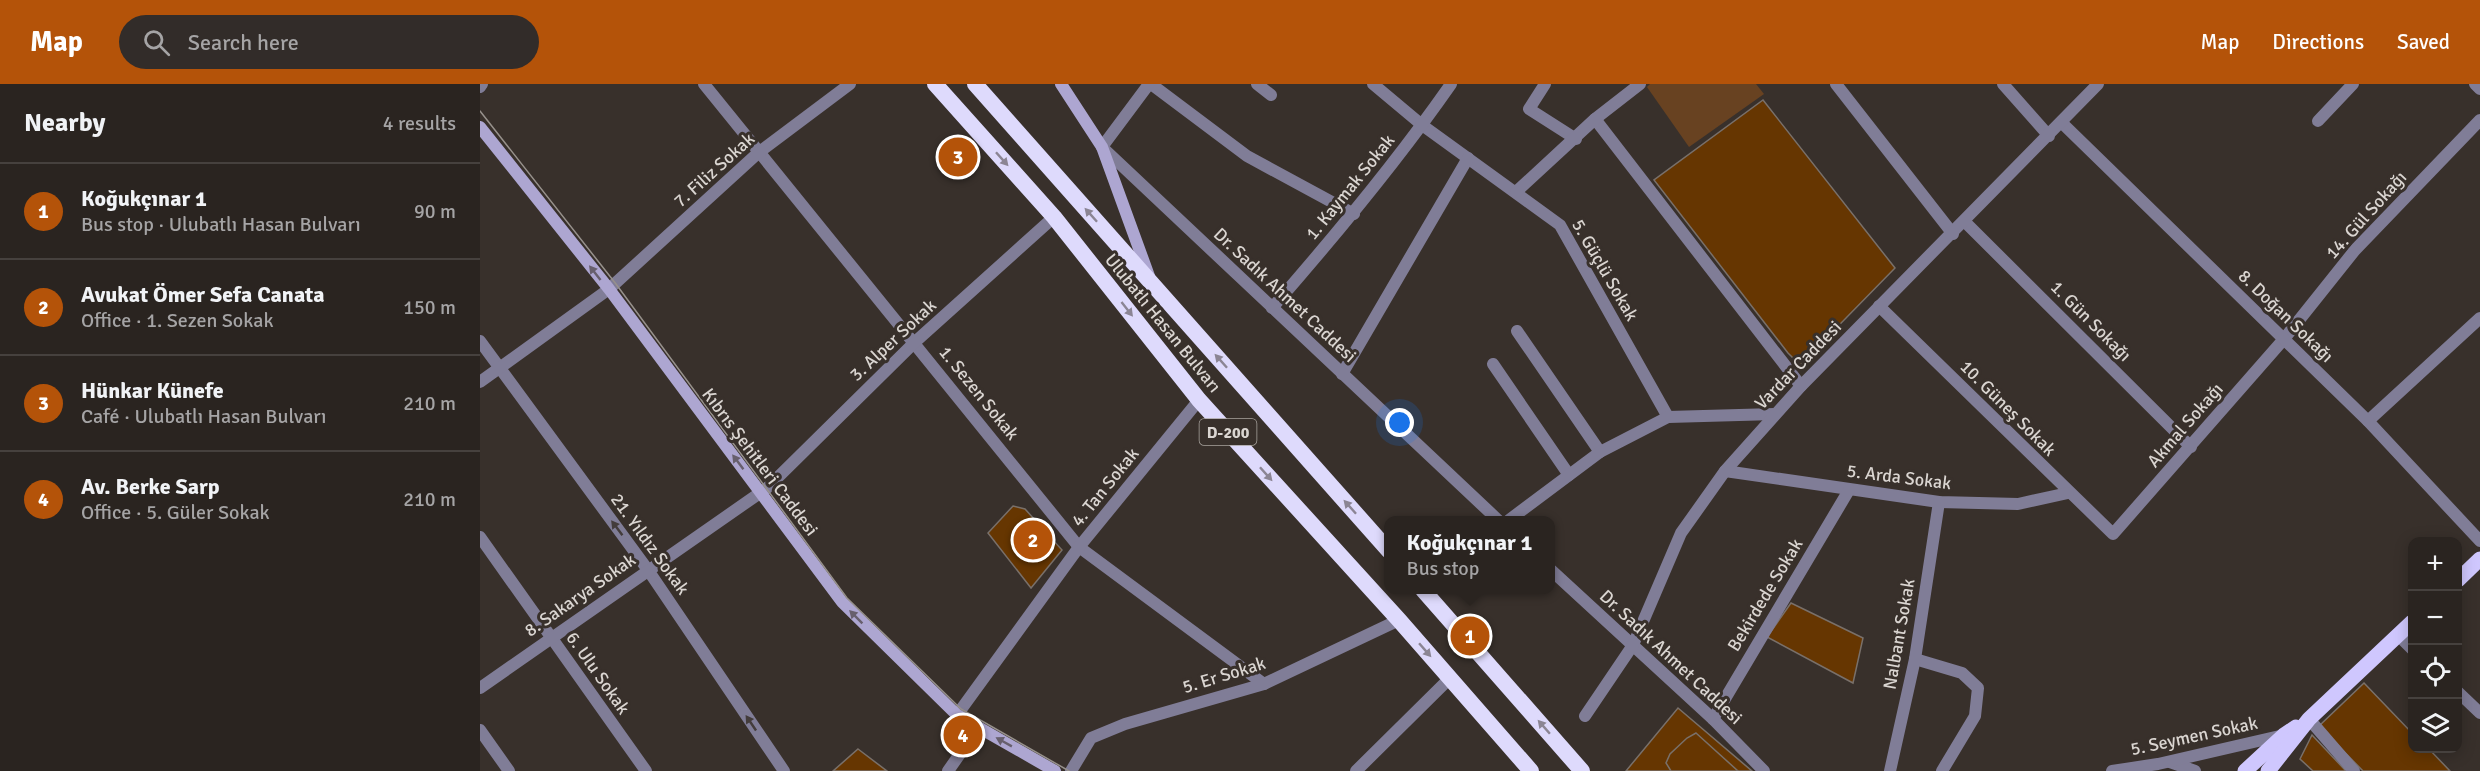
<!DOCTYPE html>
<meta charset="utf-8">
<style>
body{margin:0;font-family:Signika,sans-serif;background:#322c29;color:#f1f3f6}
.controls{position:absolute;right:18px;bottom:18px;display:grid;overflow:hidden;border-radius:12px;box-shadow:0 3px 15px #0003}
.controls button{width:54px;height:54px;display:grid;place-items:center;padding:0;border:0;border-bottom:2px solid #46413e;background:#2a2420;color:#f1f3f6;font:30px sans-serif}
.you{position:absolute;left:920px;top:339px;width:21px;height:21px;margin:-15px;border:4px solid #fff;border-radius:50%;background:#1a73e8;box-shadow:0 0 0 9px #1a73e833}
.badge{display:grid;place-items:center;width:39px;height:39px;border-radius:50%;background:#b45309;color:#fff;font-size:20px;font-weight:700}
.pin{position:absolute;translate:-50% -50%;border:3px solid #fff;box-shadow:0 2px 6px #0006}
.popup{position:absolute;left:904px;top:432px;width:171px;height:78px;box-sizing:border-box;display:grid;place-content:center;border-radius:12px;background:#2a2420;filter:drop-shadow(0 2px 4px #0005);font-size:20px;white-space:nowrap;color:#a5a4a5}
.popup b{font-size:22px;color:#f1f3f6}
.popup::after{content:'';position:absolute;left:50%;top:100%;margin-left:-12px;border:12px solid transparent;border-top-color:#2a2420}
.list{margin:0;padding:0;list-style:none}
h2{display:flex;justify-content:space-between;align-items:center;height:78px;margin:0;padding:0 24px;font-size:26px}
h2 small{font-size:20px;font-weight:400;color:#a5a4a5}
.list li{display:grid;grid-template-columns:39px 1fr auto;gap:18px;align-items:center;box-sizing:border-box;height:96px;padding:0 24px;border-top:2px solid #46413e}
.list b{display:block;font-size:22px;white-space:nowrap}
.list p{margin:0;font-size:20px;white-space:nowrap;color:#a5a4a5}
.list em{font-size:20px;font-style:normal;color:#a5a4a5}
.icon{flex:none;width:33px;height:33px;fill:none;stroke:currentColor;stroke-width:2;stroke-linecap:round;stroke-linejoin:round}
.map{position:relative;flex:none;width:2000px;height:687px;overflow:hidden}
header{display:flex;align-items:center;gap:36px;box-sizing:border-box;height:84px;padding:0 30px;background:#b45309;color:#fff}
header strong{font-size:28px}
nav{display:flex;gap:33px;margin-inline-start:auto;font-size:21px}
.search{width:420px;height:54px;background:#322c29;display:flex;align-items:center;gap:15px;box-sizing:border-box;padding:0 21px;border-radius:33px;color:#a5a4a5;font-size:22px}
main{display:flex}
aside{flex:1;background:#2a2420}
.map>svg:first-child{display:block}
.green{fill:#684221}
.building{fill:#663601;stroke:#79706a;stroke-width:1.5}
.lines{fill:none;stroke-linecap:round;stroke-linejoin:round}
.minor{stroke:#807d97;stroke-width:12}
.tertiary{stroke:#807d97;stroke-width:12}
.secondary{stroke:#ada6d1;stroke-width:12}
.primary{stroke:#cfc7fe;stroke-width:15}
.trunk{stroke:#dedafc;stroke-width:16}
.tram{stroke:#97918c;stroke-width:1.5}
.oneway{fill:#8b8594}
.oneway2{fill:#675f6d}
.oneway3{fill:#433c3b}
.labels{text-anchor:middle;stroke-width:6;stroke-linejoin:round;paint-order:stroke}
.shield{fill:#38302b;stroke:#a9a49f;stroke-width:1.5}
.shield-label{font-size:16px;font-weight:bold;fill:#dad5d1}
.street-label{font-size:18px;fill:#dad5d1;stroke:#38302b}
</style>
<header>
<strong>Map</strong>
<div class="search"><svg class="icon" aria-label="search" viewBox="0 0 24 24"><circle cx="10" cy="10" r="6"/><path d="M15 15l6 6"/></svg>Search here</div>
<nav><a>Map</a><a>Directions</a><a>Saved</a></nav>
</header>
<main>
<aside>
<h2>Nearby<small>4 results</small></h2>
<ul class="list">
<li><span class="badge">1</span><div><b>Koğukçınar 1</b><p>Bus stop · Ulubatlı Hasan Bulvarı</p></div><em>90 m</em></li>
<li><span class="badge">2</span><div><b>Avukat Ömer Sefa Canata</b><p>Office · 1. Sezen Sokak</p></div><em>150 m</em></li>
<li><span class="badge">3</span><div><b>Hünkar Künefe</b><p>Café · Ulubatlı Hasan Bulvarı</p></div><em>210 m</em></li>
<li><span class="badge">4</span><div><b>Av. Berke Sarp</b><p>Office · 5. Güler Sokak</p></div><em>210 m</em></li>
</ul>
</aside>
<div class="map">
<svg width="2000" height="687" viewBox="0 0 2000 687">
<rect width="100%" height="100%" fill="#38302b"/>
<polygon class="green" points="1170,0 1276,0 1284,10 1209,63 1167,3"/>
<g class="building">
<polygon points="1283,16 1415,184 1320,281 1308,269 1174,96"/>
<polygon points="533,422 545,425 582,466 551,504 508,449"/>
<polygon points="1311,519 1383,554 1373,599 1287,553"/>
<polygon points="1884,599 1932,649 1932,664 1948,664 1970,687 1883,687 1839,642"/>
<polygon points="1198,624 1272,687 1146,687"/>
<polygon points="1216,649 1258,687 1191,687 1186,679 1190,670 1207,654"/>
<polygon points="1832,651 1866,687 1833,687 1820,675"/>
<polygon points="378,665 407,687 353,687"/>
</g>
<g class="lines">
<g class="minor">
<polyline points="224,0 599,463 784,600"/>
<polyline points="671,0 767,72 874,130"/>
<polyline points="777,0 791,11"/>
<polyline points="893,0 942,41 1080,141 1188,333"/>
<polyline points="1065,0 1049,25 1096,55"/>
<polyline points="1356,0 1473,150"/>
<polyline points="1523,0 1569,52"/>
<polyline points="1995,0 2000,5"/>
<polyline points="0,3 2,0"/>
<polyline points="1115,35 1321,302"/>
<polyline points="1838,37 1873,0"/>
<polyline points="622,63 669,0"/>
<polyline points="1036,108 1115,35 1160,0"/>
<polyline points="1485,138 1711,363"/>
<polyline points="1399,222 1633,450 1804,255 1875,166 2000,36"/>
<path d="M792 224C855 152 916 79 971 0"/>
<polyline points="1037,247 1120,368"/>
<polyline points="0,257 168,486 304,687"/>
<polyline points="1013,280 1089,391"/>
<polyline points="862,290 988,74"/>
<polyline points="0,298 129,205 278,69 370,0"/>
<polyline points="1888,337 2000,234"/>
<polyline points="1245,387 1459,418 1538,420 1588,409"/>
<polyline points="1029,436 1120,368 1188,333 1295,330"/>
<polyline points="0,453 166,687"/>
<polyline points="1918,551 1932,565"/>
<polyline points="1435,575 1482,589 1498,604 1495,632 1462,687"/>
<polyline points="0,604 287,404 435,258 574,133"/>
<polyline points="1978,608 2000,629"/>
<polyline points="477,631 599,463 719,316"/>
<polyline points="1233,635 1369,406"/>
<polyline points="1829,635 1874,687"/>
<polyline points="0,646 29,687"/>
<polyline points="468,687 498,644"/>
<polyline points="591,687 611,654 645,640 784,600 919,536"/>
<polyline points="876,687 970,594"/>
<polyline points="1410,687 1435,575 1459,418"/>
</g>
<g class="tertiary">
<polyline points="1582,39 1888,337 2000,457"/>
<polyline points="622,63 1018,436"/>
<polyline points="1071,486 1233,635 1284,687"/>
<polyline points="1105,632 1153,561 1201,449 1245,387 1321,302 1618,0"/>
<polyline points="1690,678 1715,687"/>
<polyline points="1632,687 1678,680 1804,651"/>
</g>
<g class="secondary">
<polyline points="581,0 622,63 669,192"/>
<polyline points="0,43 129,205 362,518 477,631 575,687"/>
</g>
<g class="primary">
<polyline points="1978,496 2000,475"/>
<polyline points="1765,687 1804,651 1816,643"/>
<polyline points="1788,687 1829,635 1932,538"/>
</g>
<g class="trunk">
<polyline points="455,0 574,133 719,316 919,536 1051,687"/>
<polyline points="495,0 909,467"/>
<polyline points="943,506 1102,687"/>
</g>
<polyline class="tram" points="0,27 136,200 367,514 481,625 589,687"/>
</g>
<defs><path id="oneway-solid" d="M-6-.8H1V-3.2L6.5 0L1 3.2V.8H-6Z" transform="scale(1.5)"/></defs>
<g class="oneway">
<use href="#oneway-solid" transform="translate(522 75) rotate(48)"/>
<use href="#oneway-solid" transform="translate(611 131) rotate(-132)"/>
<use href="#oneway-solid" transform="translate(647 225) rotate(52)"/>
<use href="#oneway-solid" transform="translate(741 277) rotate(-132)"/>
<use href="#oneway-solid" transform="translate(786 390) rotate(48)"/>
<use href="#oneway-solid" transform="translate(870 423) rotate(-132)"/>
<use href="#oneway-solid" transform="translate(945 566) rotate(49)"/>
<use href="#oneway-solid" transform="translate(1064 643) rotate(-131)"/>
</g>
<g class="oneway2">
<use href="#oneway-solid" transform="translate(115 189) rotate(-128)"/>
<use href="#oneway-solid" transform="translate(258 378) rotate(-127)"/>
<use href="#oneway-solid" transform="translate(376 533) rotate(-135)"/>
<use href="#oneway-solid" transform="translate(524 658) rotate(-151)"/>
</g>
<g class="oneway3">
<use href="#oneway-solid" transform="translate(137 444) rotate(-127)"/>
<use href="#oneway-solid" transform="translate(271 639) rotate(-124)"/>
</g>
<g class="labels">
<rect class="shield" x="719.5" y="335" width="57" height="26" rx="4.5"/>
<g class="shield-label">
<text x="748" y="354">D-200</text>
</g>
<g class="street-label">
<text transform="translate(234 86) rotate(-42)" y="6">7. Filiz Sokak</text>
<text transform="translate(870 103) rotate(-51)" y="6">1. Kaymak Sokak</text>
<text transform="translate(1886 131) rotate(-48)" y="6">14. Gül Sokağı</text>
<text transform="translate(1125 186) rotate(60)" y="6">5. Güçlü Sokak</text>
<text transform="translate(805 211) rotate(43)" y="6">Dr. Sadık Ahmet Caddesi</text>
<text transform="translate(1806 232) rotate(44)" y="6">8. Doğan Sokağı</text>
<text transform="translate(1611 237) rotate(45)" y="6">1. Gün Sokağı</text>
<text transform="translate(683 239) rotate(51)" y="6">Ulubatlı Hasan Bulvarı</text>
<text transform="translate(413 256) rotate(-43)" y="6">3. Alper Sokak</text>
<text transform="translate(1318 281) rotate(-46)" y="6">Vardar Caddesi</text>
<text transform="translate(499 309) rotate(51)" y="6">1. Sezen Sokak</text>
<text transform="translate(1528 324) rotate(45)" y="6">10. Güneş Sokak</text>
<text transform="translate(1705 341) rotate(-49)" y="6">Akmal Sokağı</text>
<text transform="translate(280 378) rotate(53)" y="6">Kıbrıs Şehitleri Caddesi</text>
<text transform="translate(1419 393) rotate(7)" y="6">5. Arda Sokak</text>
<text transform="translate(625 403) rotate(-51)" y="6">4. Tan Sokak</text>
<text transform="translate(170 460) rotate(54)" y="6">21. Yıldız Sokak</text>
<text transform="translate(100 511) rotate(-35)" y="6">8. Sakarya Sokak</text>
<text transform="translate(1285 511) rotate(-59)" y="6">Bekirdede Sokak</text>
<text transform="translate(1419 550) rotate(-80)" y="6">Nalbant Sokak</text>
<text transform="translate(1191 573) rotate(43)" y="6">Dr. Sadık Ahmet Caddesi</text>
<text transform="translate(118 589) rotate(55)" y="6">6. Ulu Sokak</text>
<text transform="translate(744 591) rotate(-17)" y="6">5. Er Sokak</text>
<text transform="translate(1714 652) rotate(-12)" y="6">5. Seymen Sokak</text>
</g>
</g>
</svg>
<div class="controls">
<button>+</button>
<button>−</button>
<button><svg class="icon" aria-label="locate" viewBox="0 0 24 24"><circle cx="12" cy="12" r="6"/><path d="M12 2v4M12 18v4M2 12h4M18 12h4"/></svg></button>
<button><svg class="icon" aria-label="layers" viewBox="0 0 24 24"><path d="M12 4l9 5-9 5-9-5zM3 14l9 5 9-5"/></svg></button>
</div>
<div class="you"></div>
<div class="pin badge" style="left:990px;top:552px">1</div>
<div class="popup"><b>Koğukçınar 1</b>Bus stop</div>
<div class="pin badge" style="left:553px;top:456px">2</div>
<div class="pin badge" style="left:478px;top:73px">3</div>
<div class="pin badge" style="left:483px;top:651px">4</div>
</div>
</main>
